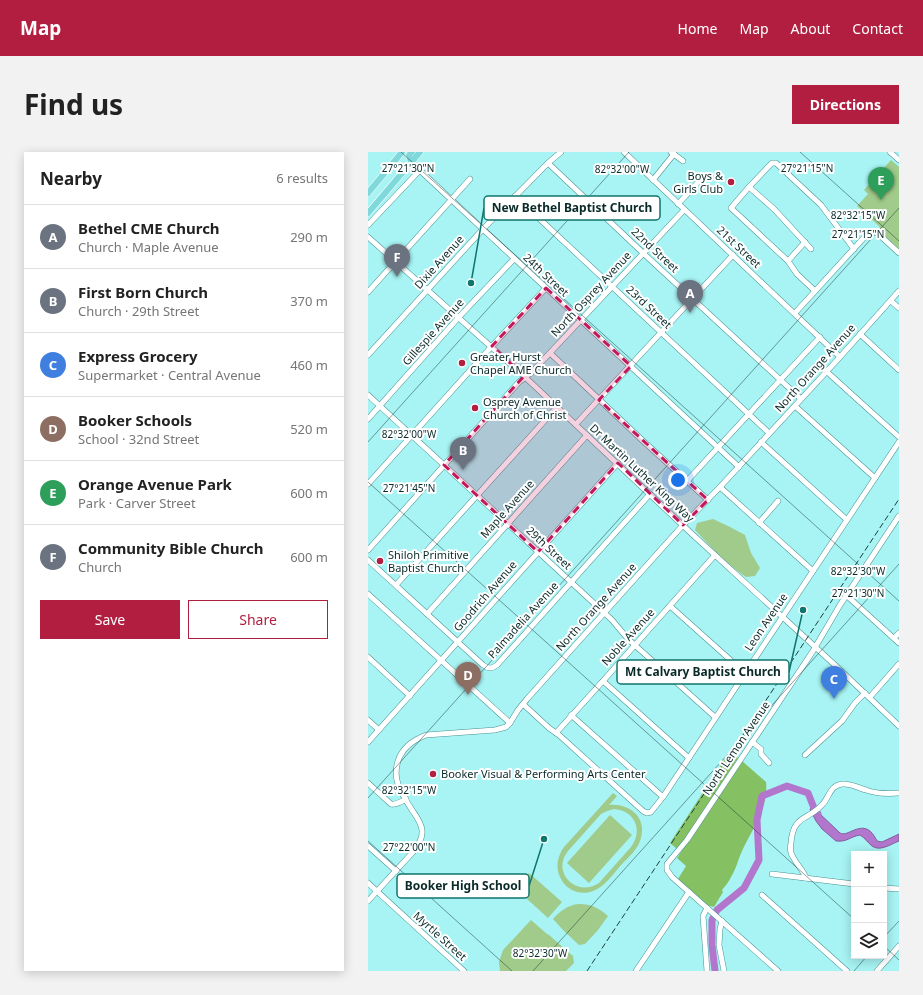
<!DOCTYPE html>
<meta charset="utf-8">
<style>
body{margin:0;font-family:"Noto Sans",sans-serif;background:#f2f2f2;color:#222}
.controls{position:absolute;right:12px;bottom:12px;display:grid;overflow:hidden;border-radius:0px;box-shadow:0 2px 10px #0003}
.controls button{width:36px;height:36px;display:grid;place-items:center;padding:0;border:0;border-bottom:1px solid #e0e0e0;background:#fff;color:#222;font:20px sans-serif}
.you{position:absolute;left:310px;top:328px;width:14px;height:14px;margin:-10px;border:3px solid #fff;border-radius:50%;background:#1a73e8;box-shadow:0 0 0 6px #1a73e833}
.badge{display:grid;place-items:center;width:26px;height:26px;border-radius:50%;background:#b11e3f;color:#fff;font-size:13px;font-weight:700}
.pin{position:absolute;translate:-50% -33px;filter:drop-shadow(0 1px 2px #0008)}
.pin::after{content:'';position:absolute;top:21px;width:14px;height:12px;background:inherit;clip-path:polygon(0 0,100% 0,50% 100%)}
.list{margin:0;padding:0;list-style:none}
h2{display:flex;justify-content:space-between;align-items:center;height:52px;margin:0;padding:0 16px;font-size:17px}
h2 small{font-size:13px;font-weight:400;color:#767676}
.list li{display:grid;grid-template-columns:26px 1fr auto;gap:12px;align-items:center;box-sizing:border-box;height:64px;padding:0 16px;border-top:1px solid #e0e0e0}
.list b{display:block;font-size:15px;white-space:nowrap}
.list p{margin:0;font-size:13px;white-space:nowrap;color:#767676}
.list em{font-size:13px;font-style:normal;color:#767676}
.actions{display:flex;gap:8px;padding:12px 16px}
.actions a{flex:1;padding:9px 0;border:1px solid #b11e3f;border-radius:0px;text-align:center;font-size:14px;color:#b11e3f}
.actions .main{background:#b11e3f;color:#fff}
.icon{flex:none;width:22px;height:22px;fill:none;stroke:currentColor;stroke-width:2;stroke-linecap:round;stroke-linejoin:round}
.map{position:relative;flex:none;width:531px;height:819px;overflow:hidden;border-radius:0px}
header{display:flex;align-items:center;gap:24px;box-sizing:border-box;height:56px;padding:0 20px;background:#b11e3f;color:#fff}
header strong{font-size:19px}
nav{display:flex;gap:22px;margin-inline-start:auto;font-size:14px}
.intro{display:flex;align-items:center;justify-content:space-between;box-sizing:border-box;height:96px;padding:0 24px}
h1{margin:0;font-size:28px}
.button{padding:10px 18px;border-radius:0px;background:#b11e3f;color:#fff;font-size:14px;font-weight:700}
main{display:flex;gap:24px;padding:0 24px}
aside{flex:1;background:#fff;border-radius:0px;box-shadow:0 2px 10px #0003}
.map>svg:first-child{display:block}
.green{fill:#a0cb8a;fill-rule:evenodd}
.forest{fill:#85c163}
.water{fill:#b376cd;stroke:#805f9c}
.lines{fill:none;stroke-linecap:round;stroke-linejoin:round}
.river{stroke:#b376cd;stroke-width:7}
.minor-casing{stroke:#489292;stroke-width:6}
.major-casing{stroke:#fff;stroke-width:7}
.minor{stroke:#fff;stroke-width:5}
.major{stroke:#7fd8d9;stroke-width:6}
.rail{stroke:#1b4040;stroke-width:1;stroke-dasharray:6 3;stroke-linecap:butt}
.marked{fill:#c2185b;fill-opacity:0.2;stroke:#c2185b;stroke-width:3;stroke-dasharray:8 5;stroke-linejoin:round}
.ticks{fill:none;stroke:#0a2a2a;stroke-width:1;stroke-opacity:0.45}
.poi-dot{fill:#b11e3f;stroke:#fff;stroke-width:1.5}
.labels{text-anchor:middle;stroke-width:4;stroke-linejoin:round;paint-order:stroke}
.poi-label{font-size:11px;fill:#0a2a2a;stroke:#fff;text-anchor:start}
.street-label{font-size:11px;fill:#0a2a2a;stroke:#fff}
.ticks-label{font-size:10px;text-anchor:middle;fill:#0a2a2a;stroke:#fff;stroke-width:4;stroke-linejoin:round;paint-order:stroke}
.leader{fill:none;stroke:#0f766e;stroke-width:1.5}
.callout-dot{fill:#0f766e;stroke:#fff;stroke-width:1.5}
.callout{fill:#fff;stroke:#0f766e;stroke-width:1.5}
.callout-label{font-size:12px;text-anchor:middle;font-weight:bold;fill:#0a2a2a}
</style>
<header>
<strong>Map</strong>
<nav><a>Home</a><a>Map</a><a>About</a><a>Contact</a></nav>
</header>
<div class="intro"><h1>Find us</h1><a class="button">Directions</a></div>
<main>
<aside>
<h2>Nearby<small>6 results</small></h2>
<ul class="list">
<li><span class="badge" style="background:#6b7280">A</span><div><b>Bethel CME Church</b><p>Church · Maple Avenue</p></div><em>290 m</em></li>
<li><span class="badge" style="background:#6b7280">B</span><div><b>First Born Church</b><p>Church · 29th Street</p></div><em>370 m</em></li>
<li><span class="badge" style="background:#3f7fe0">C</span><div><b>Express Grocery</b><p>Supermarket · Central Avenue</p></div><em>460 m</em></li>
<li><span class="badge" style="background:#8d6e63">D</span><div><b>Booker Schools</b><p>School · 32nd Street</p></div><em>520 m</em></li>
<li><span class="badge" style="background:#2e9e5b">E</span><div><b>Orange Avenue Park</b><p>Park · Carver Street</p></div><em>600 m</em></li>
<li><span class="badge" style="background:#6b7280">F</span><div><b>Community Bible Church</b><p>Church</p></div><em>600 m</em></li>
</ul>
<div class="actions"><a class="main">Save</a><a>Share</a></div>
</aside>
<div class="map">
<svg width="531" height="819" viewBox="0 0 531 819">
<rect width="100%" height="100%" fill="#a8f3f3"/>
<g class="green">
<polygon points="523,8 531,15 531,98 509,78 512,75 489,54 500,42 496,38"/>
<path d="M345 367 362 375 377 383 383 401 392 416 387 424 378 425C358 412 343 395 327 378L329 371Z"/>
<path d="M245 641 249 644 241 653C261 651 279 665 273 686 270 697 261 705 253 713 242 726 230 745 209 740 202 738 196 733 193 727 187 716 189 705 196 695ZM246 657C266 658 276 678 263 695L231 731C208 746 183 720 200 699L233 662 239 659Z"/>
<polygon points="242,663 264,683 221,731 199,711"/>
<polygon points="161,721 194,750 180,766 147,736"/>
<path d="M211 752C223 752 231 756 240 764L230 778 217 792 211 793 196 779 185 767C192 759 200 753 211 752Z"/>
<polygon points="163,768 179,782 181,783 205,804 206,811 198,819 132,819 131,810 135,798"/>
</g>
<g class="forest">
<polygon points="362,599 370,606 317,687 309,697 302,691"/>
<path d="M374 609 398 630C401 656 384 677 374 699 370 708 368 717 363 725 361 730 357 734 354 738L355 740 346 755 338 753 310 727 318 714 309 706Z"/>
</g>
<path class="water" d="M447 654 451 661 472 681C476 683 479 681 484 679 497 673 503 677 509 689L514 690 531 682V689C523 692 512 700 504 694 499 690 497 686 492 683 481 685 480 690 468 689L454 677 448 669 442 657Z"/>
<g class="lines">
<g class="river">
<polyline points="348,760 349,758 376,736 391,708 389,668 394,644 419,634 440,641 446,656 450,662"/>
<polyline points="345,766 344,768 344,793 347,819"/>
</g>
<defs>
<g id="minor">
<polyline points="256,0 472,205"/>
<polyline points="303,0 315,9"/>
<polyline points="522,0 531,8"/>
<path d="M43 10C152 112 261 213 371 315"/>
<polyline points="180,11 275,101 433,247"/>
<polyline points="285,28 306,2"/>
<polyline points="381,35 406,57 443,97"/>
<polyline points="147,44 401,281"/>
<polyline points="310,52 334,26"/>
<polyline points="0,73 52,18"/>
<polyline points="0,85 157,225 324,382 468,514 531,574"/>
<polyline points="420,109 437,90"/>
<polyline points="447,139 429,122 420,109 363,56 381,35 404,11 408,11 453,53 486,97"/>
<polyline points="0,140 102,27"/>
<polyline points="523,149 531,156"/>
<polyline points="427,161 502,79 507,79 531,101"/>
<polyline points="492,182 531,218"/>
<polyline points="182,201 274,288 340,348"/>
<polyline points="0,203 115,77 180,11 193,0"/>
<polyline points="458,219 531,285"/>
<polyline points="0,243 203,430 244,468 260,487 347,565"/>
<polyline points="427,254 507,326"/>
<polyline points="0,267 91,165 146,107"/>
<polyline points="208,272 365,103"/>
<polyline points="393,290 479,368"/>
<polyline points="319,329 452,185"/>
<polyline points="0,332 124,194 178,136"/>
<polyline points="352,335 445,419"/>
<polyline points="391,371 410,349"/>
<polyline points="0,398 151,230 164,220 316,58"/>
<path d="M0 408 115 513C120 517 124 517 129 513L282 342"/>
<polyline points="28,433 189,255"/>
<polyline points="0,442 142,571"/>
<polyline points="478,443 531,491"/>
<polyline points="302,454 377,521"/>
<polyline points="59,462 219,283"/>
<polyline points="526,486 531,481"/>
<polyline points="0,505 42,544"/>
<polyline points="235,529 321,606"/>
<polyline points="502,545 531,512"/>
<polyline points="155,552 181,576 191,583 275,659 279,661 283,660 295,645 445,419 531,290"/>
<polyline points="203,563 295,645"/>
<polyline points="0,568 11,578"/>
<polyline points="188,581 235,529 347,403"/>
<polyline points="0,590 250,311"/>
<polyline points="384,590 393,597 393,602 401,611"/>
<polyline points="437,603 474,569 487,551 497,541"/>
<path d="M0 631 23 652C28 653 33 650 38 647"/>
<polyline points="0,694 28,719"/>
<polyline points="404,722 486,732"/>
<path d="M438 726C435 718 429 713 425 705 422 701 422 696 423 691 425 663 439 669 454 653 462 645 461 634 474 632 483 631 490 636 498 638 509 642 520 642 531 641"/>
<polyline points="0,731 96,819"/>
<polyline points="516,736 531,737"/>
<polyline points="394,743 479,819"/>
<path d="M0 749 45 700C50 694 55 686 54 678 53 670 48 664 44 658 33 641 22 625 32 604 38 593 46 588 58 583L127 578 138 575 142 571 150 558 159 547 315 373 352 335 472 205 531 139"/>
<polyline points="339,756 335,764 339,819"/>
<polyline points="354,769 352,777 351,793 356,819"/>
<polyline points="268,819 321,740"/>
<polyline points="410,819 304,725 299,718 299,712 319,688 445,499 472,453 531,364"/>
<polyline points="509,819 531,794"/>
</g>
<g id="major">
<polyline points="43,10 41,3 44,0"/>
<polyline points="0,41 34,0"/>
<polyline points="0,61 52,0"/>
</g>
</defs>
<use href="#minor" class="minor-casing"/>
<use href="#major" class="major-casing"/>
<use href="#minor" class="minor"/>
<use href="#major" class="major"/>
<polyline class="rail" points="219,819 531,347"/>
</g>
<path class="marked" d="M178 136 263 214 231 248 340 348 315 373 250 311 170 400 76 313 156 224 124 194Z"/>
<path class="ticks" d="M33 0 531 449M432 0 531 89M0 290 261 0M0 330 486 767M0 646 531 56M0 689 144 819M516 785 531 769M516 794 531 808M165 819 531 412M486 819 499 804"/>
<g class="poi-dot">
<circle cx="363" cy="30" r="4"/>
<circle cx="94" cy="211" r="4"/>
<circle cx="107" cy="256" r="4"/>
<circle cx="12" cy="409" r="4"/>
<circle cx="65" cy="622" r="4"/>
</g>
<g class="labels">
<g class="poi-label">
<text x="355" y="28" text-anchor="end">Boys &amp;<tspan x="355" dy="13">Girls Club</tspan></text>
<text x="102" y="209">Greater Hurst<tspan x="102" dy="13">Chapel AME Church</tspan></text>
<text x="115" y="254">Osprey Avenue<tspan x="115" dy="13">Church of Christ</tspan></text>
<text x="20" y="407">Shiloh Primitive<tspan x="20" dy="13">Baptist Church</tspan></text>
<text x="73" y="626">Booker Visual &amp; Performing Arts Center</text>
</g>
<g class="street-label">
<text transform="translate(371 95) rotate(43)" y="4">21st Street</text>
<text transform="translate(287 98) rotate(43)" y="4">22nd Street</text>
<text transform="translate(71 110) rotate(-48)" y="4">Dixie Avenue</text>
<text transform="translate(178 123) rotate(43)" y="4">24th Street</text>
<text transform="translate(223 142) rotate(-47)" y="4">North Osprey Avenue</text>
<text transform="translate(281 155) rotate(43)" y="4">23rd Street</text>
<text transform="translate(65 180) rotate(-48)" y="4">Gillespie Avenue</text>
<text transform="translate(447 216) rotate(-48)" y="4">North Orange Avenue</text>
<text transform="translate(274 321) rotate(43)" y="4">Dr Martin Luther King Way</text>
<text transform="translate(139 357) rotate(-48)" y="4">Maple Avenue</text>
<text transform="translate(181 396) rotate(43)" y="4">29th Street</text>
<text transform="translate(117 444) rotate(-49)" y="4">Goodrich Avenue</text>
<text transform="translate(228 455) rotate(-48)" y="4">North Orange Avenue</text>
<text transform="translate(155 468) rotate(-48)" y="4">Palmadelia Avenue</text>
<text transform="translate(398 470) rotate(-56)" y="4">Leon Avenue</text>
<text transform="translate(260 485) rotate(-48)" y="4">Noble Avenue</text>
<text transform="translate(368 596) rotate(-56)" y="4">North Lemon Avenue</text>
<text transform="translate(72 784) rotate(42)" y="4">Myrtle Street</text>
</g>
</g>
<g class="ticks-label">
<text x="40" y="20">27°21'30"N</text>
<text x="439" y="20">27°21'15"N</text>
<text x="254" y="21">82°32'00"W</text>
<text x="490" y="67">82°32'15"W</text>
<text x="490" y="86">27°21'15"N</text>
<text x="41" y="286">82°32'00"W</text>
<text x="41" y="340">27°21'45"N</text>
<text x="490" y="423">82°32'30"W</text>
<text x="490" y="445">27°21'30"N</text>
<text x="41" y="642">82°32'15"W</text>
<text x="41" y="699">27°22'00"N</text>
<text x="172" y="805">82°32'30"W</text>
</g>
<path class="leader" d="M103 131L116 56M435 458L421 520M176 687L161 734"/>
<g class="callout-dot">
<circle cx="103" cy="131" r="4"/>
<circle cx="435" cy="458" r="4"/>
<circle cx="176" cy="687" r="4"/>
</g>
<g class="callout">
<rect x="116" y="44" width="176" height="24" rx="4"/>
<rect x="249" y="508" width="172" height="24" rx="4"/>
<rect x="29" y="722" width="132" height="24" rx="4"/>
</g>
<g class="callout-label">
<text x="204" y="60">New Bethel Baptist Church</text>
<text x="335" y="524">Mt Calvary Baptist Church</text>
<text x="95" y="738">Booker High School</text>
</g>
</svg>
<div class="controls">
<button>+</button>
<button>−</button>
<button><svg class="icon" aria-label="layers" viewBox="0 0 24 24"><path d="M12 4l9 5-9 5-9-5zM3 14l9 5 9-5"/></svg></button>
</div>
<div class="you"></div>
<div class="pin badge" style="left:322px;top:161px;background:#6b7280">A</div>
<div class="pin badge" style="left:95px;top:318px;background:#6b7280">B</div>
<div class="pin badge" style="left:466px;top:547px;background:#3f7fe0">C</div>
<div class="pin badge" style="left:100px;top:543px;background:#8d6e63">D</div>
<div class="pin badge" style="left:513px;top:48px;background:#2e9e5b">E</div>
<div class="pin badge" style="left:29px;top:125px;background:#6b7280">F</div>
</div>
</main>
